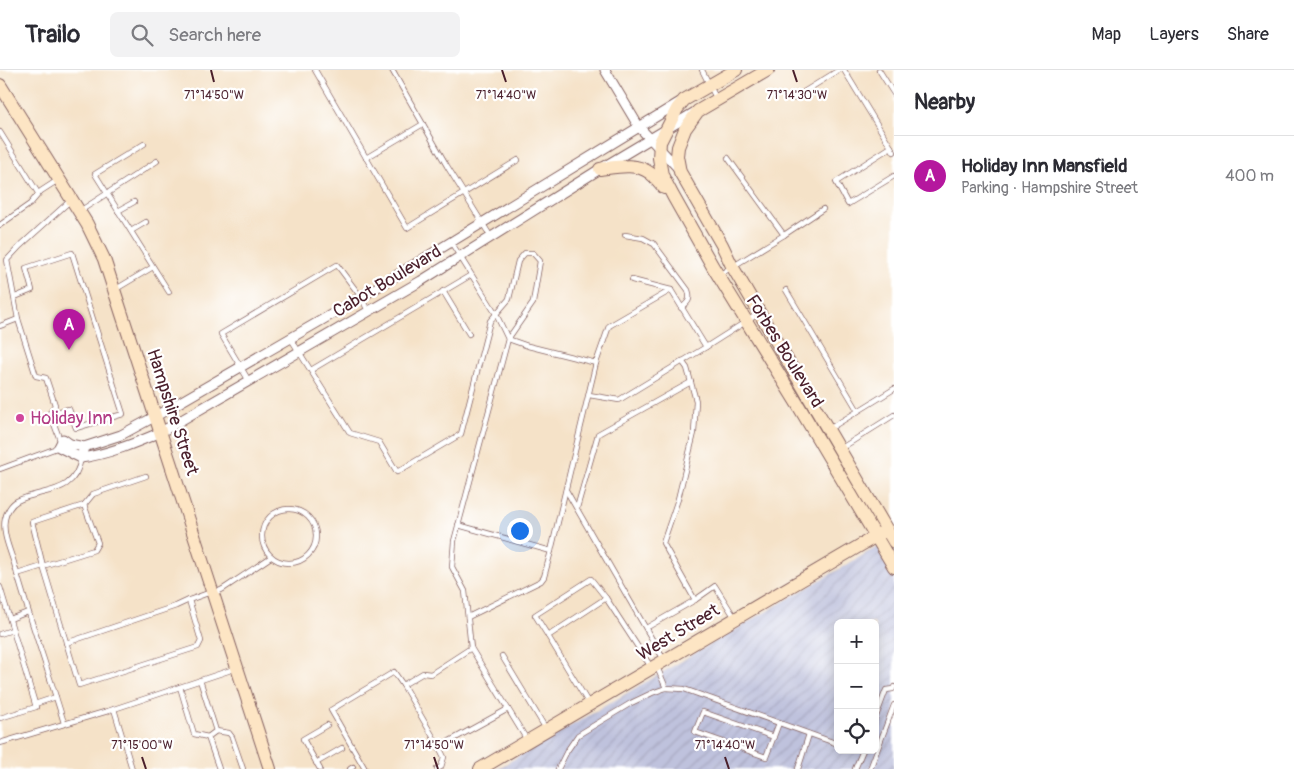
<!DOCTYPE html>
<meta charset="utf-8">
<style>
body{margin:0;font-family:Pangolin,sans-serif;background:#f2f2f3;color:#2b2b33}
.controls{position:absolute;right:15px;bottom:15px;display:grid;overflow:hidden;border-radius:8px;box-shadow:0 2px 12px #0003}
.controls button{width:45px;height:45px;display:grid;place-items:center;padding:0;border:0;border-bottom:1px solid #e1e1e2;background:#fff;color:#2b2b33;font:25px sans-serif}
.you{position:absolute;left:519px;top:460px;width:18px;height:18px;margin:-12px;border:4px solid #fff;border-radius:50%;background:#1a73e8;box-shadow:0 0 0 8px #1a73e833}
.badge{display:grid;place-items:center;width:32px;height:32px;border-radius:50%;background:#b5179e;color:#fff;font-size:16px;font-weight:700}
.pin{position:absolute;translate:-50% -41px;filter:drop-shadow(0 1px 2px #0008)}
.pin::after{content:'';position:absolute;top:26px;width:18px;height:15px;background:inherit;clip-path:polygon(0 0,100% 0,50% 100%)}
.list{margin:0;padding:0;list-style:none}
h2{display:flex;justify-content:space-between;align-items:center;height:65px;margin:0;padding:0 20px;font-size:21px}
h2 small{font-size:16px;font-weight:400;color:#7c7c81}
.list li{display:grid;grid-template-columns:32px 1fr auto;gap:15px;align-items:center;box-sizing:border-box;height:80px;padding:0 20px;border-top:1px solid #e1e1e2}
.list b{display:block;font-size:19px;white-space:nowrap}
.list p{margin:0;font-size:16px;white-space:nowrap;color:#7c7c81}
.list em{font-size:16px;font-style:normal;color:#7c7c81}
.icon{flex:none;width:28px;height:28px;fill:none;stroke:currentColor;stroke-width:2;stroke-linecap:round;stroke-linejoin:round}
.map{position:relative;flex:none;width:894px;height:699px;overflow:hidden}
header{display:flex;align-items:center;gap:30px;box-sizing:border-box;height:70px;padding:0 25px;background:#fff;border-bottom:1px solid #e1e1e2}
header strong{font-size:24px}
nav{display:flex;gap:28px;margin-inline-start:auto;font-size:18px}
.search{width:350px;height:45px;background:#f2f2f3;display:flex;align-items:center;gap:12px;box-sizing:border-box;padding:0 18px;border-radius:8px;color:#7c7c81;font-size:19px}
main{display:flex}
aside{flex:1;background:#fff}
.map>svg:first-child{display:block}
.industrial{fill:url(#industrial-furrows);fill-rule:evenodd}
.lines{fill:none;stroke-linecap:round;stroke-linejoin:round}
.lane-casing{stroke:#866362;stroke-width:6}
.street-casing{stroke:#866362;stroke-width:11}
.secondary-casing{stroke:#866362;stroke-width:14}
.lane{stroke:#fff;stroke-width:4.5}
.street{stroke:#fff;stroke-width:9}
.secondary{stroke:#fde5c4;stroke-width:12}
.ticks{fill:none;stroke:#4a1f2b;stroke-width:2}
.hotel-dot{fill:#d1479c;stroke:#fff;stroke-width:2}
.labels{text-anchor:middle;stroke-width:4.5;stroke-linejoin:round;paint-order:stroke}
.street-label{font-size:18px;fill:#4a1f2b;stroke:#fff}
.hotel-label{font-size:18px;fill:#b23c85;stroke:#fff;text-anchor:start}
.ticks-label{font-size:12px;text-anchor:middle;fill:#4a1f2b;stroke:#fff;stroke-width:4.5;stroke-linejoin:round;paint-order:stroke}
</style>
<header>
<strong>Trailo</strong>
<div class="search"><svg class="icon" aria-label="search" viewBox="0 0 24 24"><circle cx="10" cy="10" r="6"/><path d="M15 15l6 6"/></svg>Search here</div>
<nav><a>Map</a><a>Layers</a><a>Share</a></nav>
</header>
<main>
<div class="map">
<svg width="894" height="699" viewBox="0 0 894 699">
<defs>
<pattern id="industrial-furrows" width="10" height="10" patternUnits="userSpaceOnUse" patternTransform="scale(1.25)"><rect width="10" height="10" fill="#bfc2dd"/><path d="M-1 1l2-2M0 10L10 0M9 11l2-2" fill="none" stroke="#a6a6be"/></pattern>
</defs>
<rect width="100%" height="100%" fill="#fff"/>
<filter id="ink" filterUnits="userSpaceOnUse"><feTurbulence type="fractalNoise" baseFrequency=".02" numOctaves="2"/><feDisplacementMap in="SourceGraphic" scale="10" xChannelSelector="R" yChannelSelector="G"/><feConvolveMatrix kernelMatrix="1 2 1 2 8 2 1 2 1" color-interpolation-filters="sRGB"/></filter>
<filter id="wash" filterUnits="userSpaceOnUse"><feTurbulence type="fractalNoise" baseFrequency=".0096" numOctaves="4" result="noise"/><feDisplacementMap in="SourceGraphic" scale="20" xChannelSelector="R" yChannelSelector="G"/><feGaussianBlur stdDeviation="1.12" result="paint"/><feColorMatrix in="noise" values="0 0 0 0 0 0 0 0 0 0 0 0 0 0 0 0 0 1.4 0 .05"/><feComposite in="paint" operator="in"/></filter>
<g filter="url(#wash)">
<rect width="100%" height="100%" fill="#f5e2c8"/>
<path class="industrial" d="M894 467V699H497ZM838 553H875V680H838Z"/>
</g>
<g filter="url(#ink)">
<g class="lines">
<defs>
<g id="lane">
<polyline points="315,0 407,158 518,90"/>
<polyline points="392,0 447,96 491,167"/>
<polyline points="702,0 716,28"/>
<polyline points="844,0 894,82"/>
<polyline points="879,0 894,24"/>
<polyline points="794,28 839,0"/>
<polyline points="0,62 38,123"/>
<polyline points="144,74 95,104 169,222"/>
<polyline points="891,77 836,112 848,134 894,106"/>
<polyline points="366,88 423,54"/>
<polyline points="728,88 784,165"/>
<polyline points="80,141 157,91"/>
<polyline points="118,141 134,132"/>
<polyline points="0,155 30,134 41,121 58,110"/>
<polyline points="131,161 146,152"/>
<path d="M625 165 643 168 654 174 688 220C691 229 689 232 681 238"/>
<polyline points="451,172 496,244 508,269 454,471 452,497 465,521 471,578"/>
<polyline points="719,205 784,165 823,139"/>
<polyline points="632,210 671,220"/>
<polyline points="116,219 153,197"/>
<polyline points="786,220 858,341"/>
<polyline points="443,221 469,264"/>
<polyline points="15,227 32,220 26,198 72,183 123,344 76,358 69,339 50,343"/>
<polyline points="0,256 18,249"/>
<polyline points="291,269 350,363 379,372 397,402 461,364 490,251 509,229 518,191 525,183 533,183 540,191 533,233 508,269 528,276 596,293 609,256 671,220 706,277 758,244"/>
<polyline points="311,300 471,205"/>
<polyline points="249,311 221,264 337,195 361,227 368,241"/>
<polyline points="589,325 619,330 706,277"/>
<polyline points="829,359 894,319"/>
<polyline points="840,379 894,345"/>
<polyline points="0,399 54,379 61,373 50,343 55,335 46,308 36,306 18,249 7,190 20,176 71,130"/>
<polyline points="566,420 664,590"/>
<polyline points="84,435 32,452 43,496 79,615 198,577 201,571 189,530 211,522"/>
<polyline points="577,438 598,364 691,312"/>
<circle cx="289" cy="466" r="27"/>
<polyline points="458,455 551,481 596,293"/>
<polyline points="17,504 94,480 98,473 84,435 93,424 146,406"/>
<polyline points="0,517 36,637 0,648"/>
<polyline points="215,523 223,519 271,487"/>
<polyline points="695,530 715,516 735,548"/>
<polyline points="468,547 541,511 544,507 551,481"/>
<polyline points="10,549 28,542"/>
<polyline points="646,558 695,530 663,473 678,429 694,363 696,331 687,298 682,291"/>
<polyline points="0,564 12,560"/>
<polyline points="548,566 535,545 591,509 606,528"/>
<polyline points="66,573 176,536 189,530"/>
<polyline points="502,586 546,659"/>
<polyline points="657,597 666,618 684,619 838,674"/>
<polyline points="200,610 216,661 208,667 219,699"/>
<polyline points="403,615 439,677"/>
<polyline points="180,617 194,664 208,667"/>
<polyline points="35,634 56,627"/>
<polyline points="589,634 548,566 606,528 651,597"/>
<polyline points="114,639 132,699"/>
<polyline points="875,649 886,620 893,619 894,617"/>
<path d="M64 653C48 600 29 547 14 493 10 480 2 463 5 449 6 443 11 434 17 431 43 418 75 426 81 388"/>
<polyline points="216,661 229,663 232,667 243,699"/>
<polyline points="774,667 703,642 695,662 766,687 779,653"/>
<polyline points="0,673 108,641 237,598"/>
<polyline points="316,693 342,678"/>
<polyline points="320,699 303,669 327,655"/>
<polyline points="350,699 353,697"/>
<polyline points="365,699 331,640 394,602 403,615 423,603 431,604 471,578 527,670"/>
<polyline points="437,699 441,697 444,687 439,677 508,639"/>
<polyline points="558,699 567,681 578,665 631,633 652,623 666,618"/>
<polyline points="798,699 809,664"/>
<polyline points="855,699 863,680"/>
<polyline points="870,699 894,635"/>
</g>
<g id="street">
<polyline points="605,0 639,57 678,98"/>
<polyline points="84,377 81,388 59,377 63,369 70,374 84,377 121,365 156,346 353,232 680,32"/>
<path d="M81 388C109 384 136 373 161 362L421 211 600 99 695 42"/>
</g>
<g id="secondary">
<polyline points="736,0 684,30 677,39 660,72 659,88 662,105 673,126 713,197 798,335 894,497"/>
<polyline points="768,0 698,41 685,59 678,77 677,86 680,102 722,175 732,196 894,472"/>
<polyline points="0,15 87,154 104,189 270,699"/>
<path d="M600 99C616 97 636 92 650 103 655 107 660 113 664 118"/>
<polyline points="480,699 883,462"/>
</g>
</defs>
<use href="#lane" class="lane-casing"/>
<use href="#street" class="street-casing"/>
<use href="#secondary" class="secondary-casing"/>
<use href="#lane" class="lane"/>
<use href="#street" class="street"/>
<use href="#secondary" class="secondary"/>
</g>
</g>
<path class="ticks" d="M211 0 214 12M502 0 506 12M793 0 797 12M142 687 146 699M434 687 438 699M725 687 729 699"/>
<circle class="hotel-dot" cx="20" cy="348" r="5"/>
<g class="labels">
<g class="street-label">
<text transform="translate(387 211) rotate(-31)" y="6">Cabot Boulevard</text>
<text transform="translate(785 281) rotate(58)" y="6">Forbes Boulevard</text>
<text transform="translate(173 342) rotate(72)" y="6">Hampshire Street</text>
<text transform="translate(678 562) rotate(-31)" y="6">West Street</text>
</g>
<g class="hotel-label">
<text x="30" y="354">Holiday Inn</text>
</g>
</g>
<g class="ticks-label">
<text x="214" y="29">71°14'50"W</text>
<text x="506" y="29">71°14'40"W</text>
<text x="797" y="29">71°14'30"W</text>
<text x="142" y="679">71°15'00"W</text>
<text x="434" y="679">71°14'50"W</text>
<text x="725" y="679">71°14'40"W</text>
</g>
</svg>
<div class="controls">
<button>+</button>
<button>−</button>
<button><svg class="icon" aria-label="locate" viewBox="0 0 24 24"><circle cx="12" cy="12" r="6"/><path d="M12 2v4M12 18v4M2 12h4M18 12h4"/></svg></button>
</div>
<div class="you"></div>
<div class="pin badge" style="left:69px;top:280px">A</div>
</div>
<aside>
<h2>Nearby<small></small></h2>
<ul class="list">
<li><span class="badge">A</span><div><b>Holiday Inn Mansfield</b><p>Parking · Hampshire Street</p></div><em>400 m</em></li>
</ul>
</aside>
</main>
